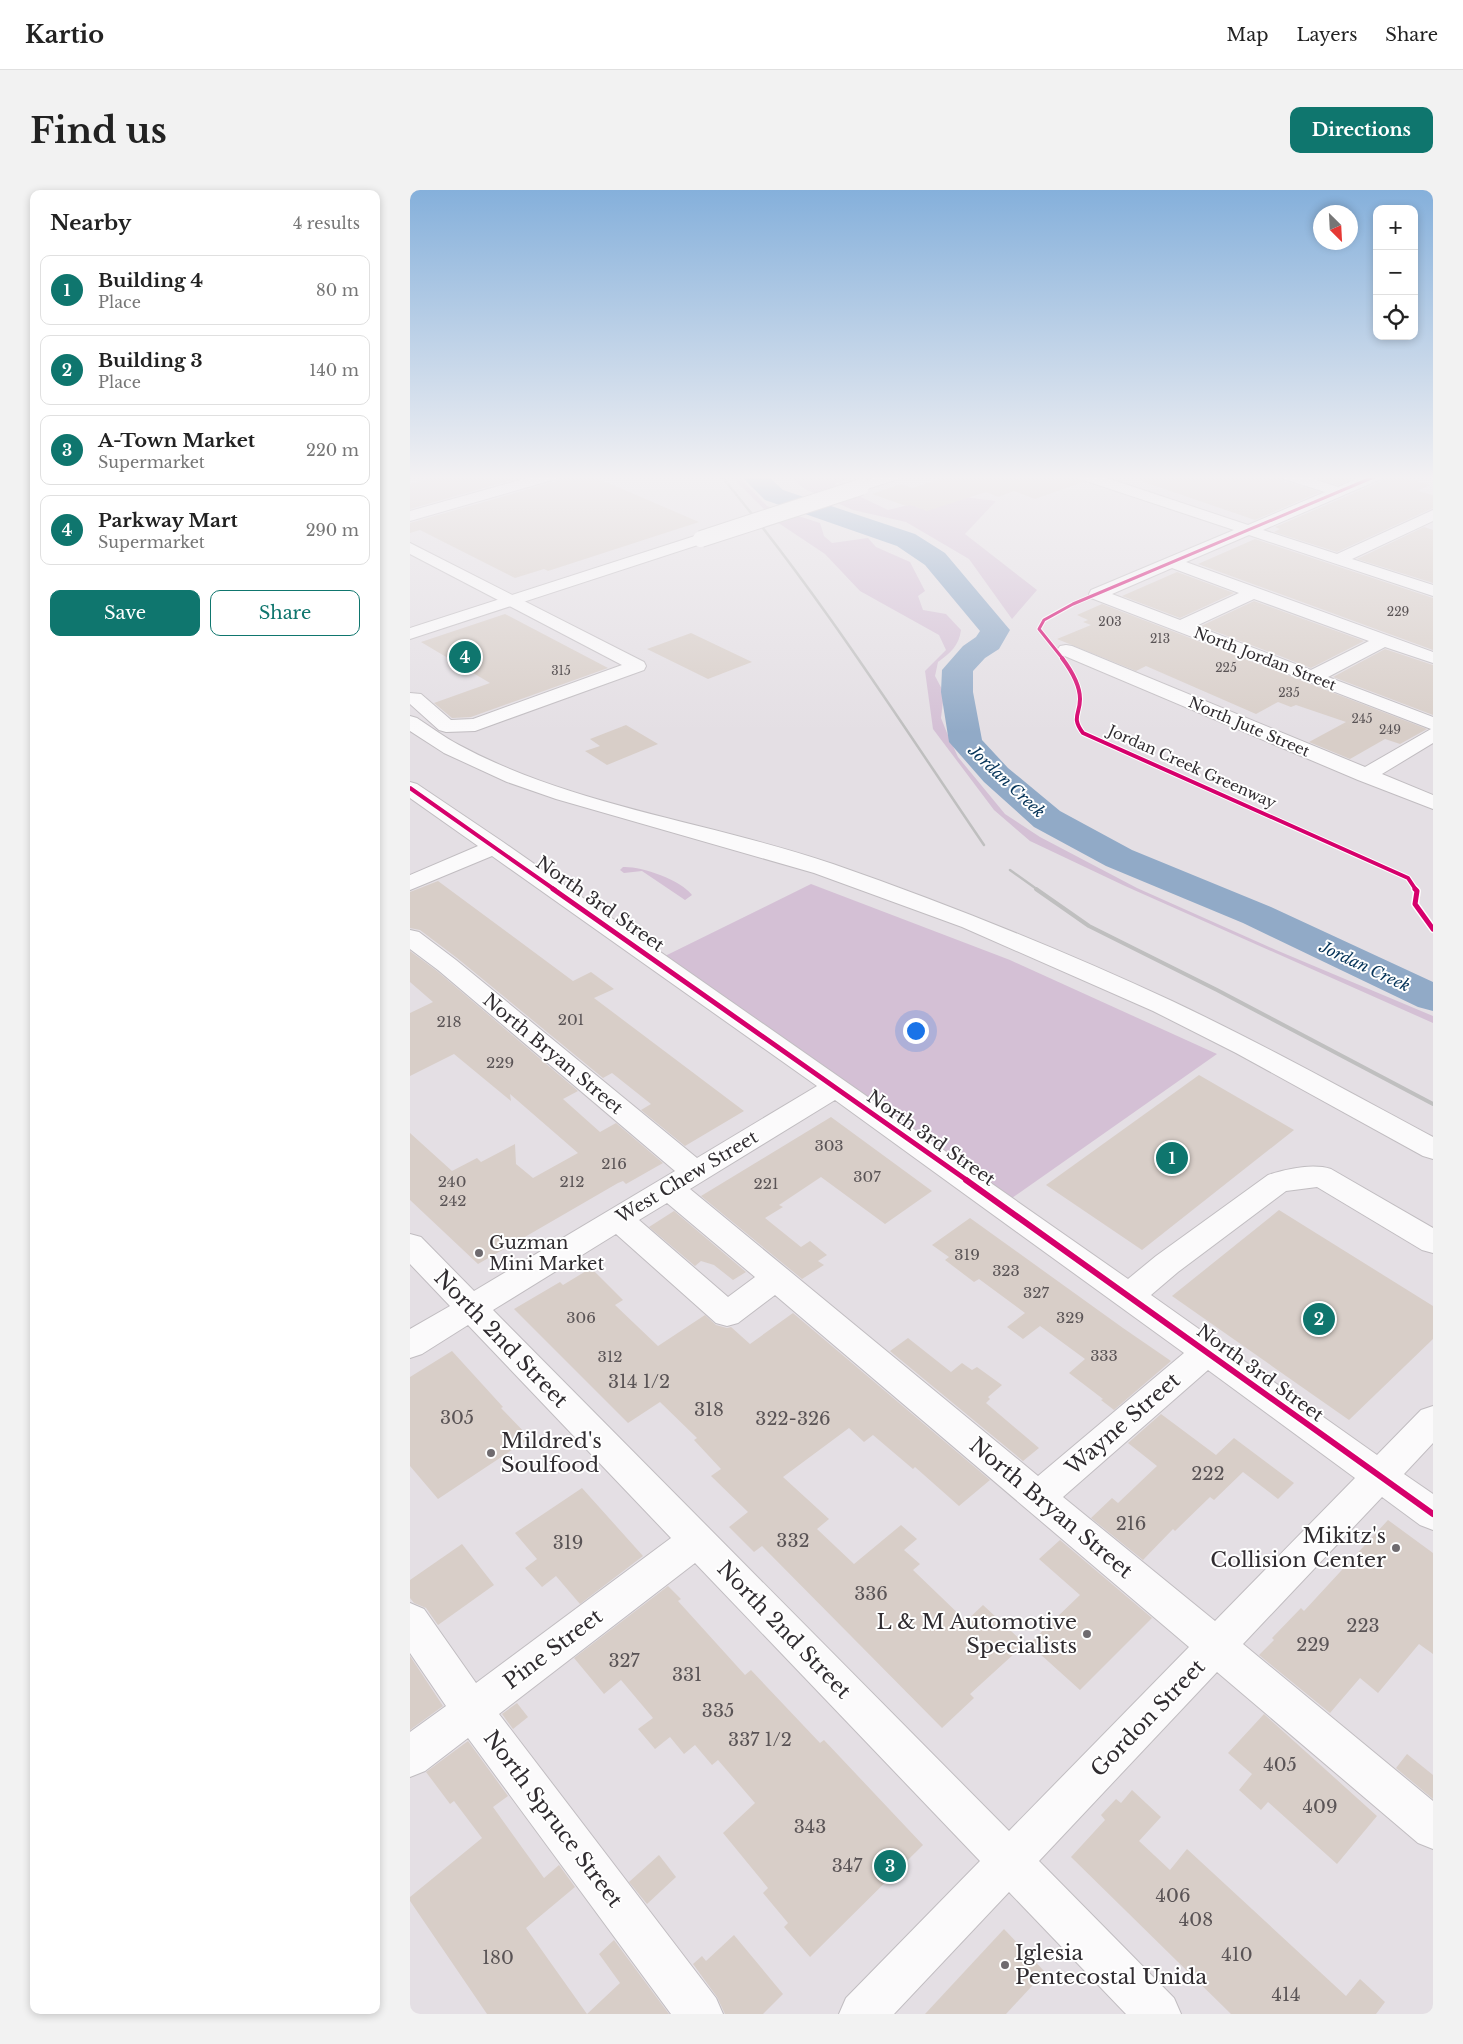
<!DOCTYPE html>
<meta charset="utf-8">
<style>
body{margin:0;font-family:"Libre Baskerville",serif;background:#f2f2f2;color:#222}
.controls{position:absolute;right:15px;top:15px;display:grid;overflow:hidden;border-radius:10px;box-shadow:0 2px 8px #0003}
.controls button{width:45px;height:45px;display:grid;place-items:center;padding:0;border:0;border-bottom:1px solid #e0e0e0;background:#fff;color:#222;font:25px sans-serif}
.compass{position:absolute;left:903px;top:15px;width:45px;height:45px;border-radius:50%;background:#fff;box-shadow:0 2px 8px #0003;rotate:156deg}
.you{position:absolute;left:505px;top:840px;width:18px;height:18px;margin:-12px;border:4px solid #fff;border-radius:50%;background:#1a73e8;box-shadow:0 0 0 8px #1a73e833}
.badge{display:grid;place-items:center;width:32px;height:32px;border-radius:50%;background:#0f766e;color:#fff;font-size:16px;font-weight:700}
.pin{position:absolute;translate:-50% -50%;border:2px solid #fff;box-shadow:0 1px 5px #0006}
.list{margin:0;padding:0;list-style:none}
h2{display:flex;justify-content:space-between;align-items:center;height:65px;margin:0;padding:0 20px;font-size:21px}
h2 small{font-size:16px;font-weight:400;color:#767676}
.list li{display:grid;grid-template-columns:32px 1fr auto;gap:15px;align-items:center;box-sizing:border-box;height:70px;margin:0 10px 10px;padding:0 10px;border:1px solid #e0e0e0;border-radius:10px}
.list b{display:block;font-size:19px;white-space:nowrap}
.list p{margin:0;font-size:16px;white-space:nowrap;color:#767676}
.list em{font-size:16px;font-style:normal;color:#767676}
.actions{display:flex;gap:10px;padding:15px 20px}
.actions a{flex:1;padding:11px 0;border:1px solid #0f766e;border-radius:10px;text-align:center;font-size:18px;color:#0f766e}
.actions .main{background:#0f766e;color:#fff}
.icon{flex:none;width:28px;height:28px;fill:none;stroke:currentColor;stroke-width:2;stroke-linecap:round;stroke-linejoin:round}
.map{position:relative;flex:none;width:1023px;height:1824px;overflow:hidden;border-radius:10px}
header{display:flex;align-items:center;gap:30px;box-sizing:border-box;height:70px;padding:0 25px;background:#fff;border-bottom:1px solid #e0e0e0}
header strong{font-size:24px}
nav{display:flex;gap:28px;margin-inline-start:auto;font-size:18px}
.intro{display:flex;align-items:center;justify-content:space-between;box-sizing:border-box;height:120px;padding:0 30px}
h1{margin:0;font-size:35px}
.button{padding:12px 22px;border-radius:10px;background:#0f766e;color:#fff;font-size:18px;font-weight:700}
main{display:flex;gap:30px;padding:0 30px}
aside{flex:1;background:#fff;border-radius:10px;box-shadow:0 2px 8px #0003}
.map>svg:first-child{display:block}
.green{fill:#d4c0d5}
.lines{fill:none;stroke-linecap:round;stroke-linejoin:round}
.river{fill:#91aac7;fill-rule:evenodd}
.building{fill:#d8cec8}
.minor-casing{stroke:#c1bdc1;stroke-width:2}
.major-casing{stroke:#c1bdc1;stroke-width:2}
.minor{fill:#fbfafb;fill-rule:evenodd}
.major{fill:#fbfafb;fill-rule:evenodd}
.rail-far1{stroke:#bfbfbf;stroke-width:2.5}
.rail{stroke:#bfbfbf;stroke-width:4}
.major-bridge-casing{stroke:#c1bdc1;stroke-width:18;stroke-linecap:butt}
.major-bridge{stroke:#fbfafb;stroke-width:16}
.cycleway-far3-casing{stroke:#fff;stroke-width:5}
.cycleway-far2-casing{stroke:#fff;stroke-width:6}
.cycleway-far1-casing{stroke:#fff;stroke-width:8}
.cycleway-casing{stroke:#fff;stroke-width:9}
.cycleway-far3{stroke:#d6006c;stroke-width:3}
.cycleway-far2{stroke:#d6006c;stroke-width:4}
.cycleway-far1{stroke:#d6006c;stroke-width:5}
.cycleway{stroke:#d6006c;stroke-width:6}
.poi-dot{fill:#6f6b6f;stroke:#fff;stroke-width:2}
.labels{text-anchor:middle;stroke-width:4;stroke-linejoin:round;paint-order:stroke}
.far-number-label{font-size:12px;fill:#5a5456}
.far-street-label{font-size:15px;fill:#302c30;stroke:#fff}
.number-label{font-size:15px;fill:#5a5456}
.far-water-label{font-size:16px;font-style:italic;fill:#063459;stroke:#fff}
.street-label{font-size:18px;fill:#302c30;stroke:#fff}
.poi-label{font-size:18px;fill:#302c30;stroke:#fff;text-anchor:start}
.near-number-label{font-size:18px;fill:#5a5456}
.near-street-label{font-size:21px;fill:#302c30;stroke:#fff}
.near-poi-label{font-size:21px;fill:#302c30;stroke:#fff;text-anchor:start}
</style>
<header>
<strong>Kartio</strong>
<nav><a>Map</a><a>Layers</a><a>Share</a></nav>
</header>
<div class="intro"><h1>Find us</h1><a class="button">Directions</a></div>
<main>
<aside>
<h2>Nearby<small>4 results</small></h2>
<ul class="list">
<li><span class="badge">1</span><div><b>Building 4</b><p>Place</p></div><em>80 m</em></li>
<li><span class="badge">2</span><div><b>Building 3</b><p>Place</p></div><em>140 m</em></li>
<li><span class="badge">3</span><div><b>A-Town Market</b><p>Supermarket</p></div><em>220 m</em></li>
<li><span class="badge">4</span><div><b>Parkway Mart</b><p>Supermarket</p></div><em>290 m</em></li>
</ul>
<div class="actions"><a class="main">Save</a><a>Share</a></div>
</aside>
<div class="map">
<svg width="1023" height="1824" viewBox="0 0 1023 1824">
<rect width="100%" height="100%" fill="#e4dfe4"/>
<g class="green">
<path d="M321 286H328L357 316 410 333 414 346 422 353 458 348 466 357 500 372 515 401 508 406 513 420 536 424 551 440C549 456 540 463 528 472L525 486 534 503 531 528 537 543 548 567 595 624 630 647 727 698 866 760 1023 826V833L715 696 620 651 584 620 523 539 515 481 536 460 529 445 450 401 415 364 367 332Z"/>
<polygon points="379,286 431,286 438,289 424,294 478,320 538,305 586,311 555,344 627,400 602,429 559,369 496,332 443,320 395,299"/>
<path d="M213 677C231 676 271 690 282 705L275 710 232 681 214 683 210 680Z"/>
<polygon points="401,694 600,770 807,864 602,1008 255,766"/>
</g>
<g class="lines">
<polygon class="river" points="331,286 358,286 373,300 505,344 535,363 600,440 589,459 575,468 563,481 563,502 572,550 598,578 650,621 722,660 861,717 1023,792 1023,821 1008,817 833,733 696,676 624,637 574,592 539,552 531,502 532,480 553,456 566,447 570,441 515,375 487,356 355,310"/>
</g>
<g class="building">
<polygon points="28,286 116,286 0,319 0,294"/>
<polygon points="150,286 182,286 289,332 138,381 134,379 105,388 10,340 0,343 0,333 147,291"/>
<polygon points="538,286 666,286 673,292 625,309 604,301 588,307 576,302 517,321 501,315 496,316 462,304 491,294 503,298"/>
<polygon points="729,286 870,286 873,291 910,302 845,330 728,290"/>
<polygon points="902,286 948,286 928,295"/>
<polygon points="975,286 990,286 1020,295 1007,301 1023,305 1023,318 927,362 864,342 870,339 865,337 972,291"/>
<polygon points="1014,337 1023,340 1023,393 947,369"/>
<polygon points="845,349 1023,408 1023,460 788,374"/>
<polygon points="767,382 824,403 770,428 712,406"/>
<polygon points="844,411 954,451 901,478 791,436"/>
<polygon points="692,414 1017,539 990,554 975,549 940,569 899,552 936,532 886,515 881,517 868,512 846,524 736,476 726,481 647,449 681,435 673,432 678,430 667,425"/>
<polygon points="95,424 198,478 61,527 42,528 24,513 80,493 11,452"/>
<polygon points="281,443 342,472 298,489 237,459"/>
<polygon points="975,459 1023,475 1023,525 923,487"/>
<polygon points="216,535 248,554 197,575 175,561 190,556 180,549"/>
<polygon points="28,691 163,791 181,782 204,799 184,808 334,921 275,956 231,920 241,914 202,883 193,888 47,768 10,740 0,738 0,702"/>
<polygon points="0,761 27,781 168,901 153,909 190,942 206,933 253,973 216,994 213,991 208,993 68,1074 0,1010 0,943 42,981 67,968 71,972 105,954 106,974 123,988 168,963 100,904 101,911 44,864 0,886 0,823 23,812 0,792"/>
<polygon points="789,885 884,940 732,1060 636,995"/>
<polygon points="421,927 522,1001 475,1034 411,987 369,1015 373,1017 355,1028 391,1057 400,1051 417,1065 408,1071 414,1075 392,1089 291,1006"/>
<polygon points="869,1020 1023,1116 1023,1149 939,1230 762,1106"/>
<polygon points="264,1021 336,1082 323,1090 304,1075 291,1071 285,1076 239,1037"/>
<polygon points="560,1028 713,1138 761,1171 704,1220 691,1210 693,1209 659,1183 675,1169 630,1136 613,1149 597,1137 615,1123 569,1089 564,1092 535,1070 539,1067 522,1055"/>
<polygon points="181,1078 213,1110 205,1115 248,1156 295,1125 306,1135 317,1138 321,1137 340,1154 383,1123 580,1290 549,1316 505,1277 503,1279 463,1245 454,1252 439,1238 373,1287 419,1329 407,1339 444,1374 491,1335 507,1349 494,1360 510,1374 503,1380 556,1431 573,1415 615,1454 560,1504 564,1508 532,1538 352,1356 344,1362 319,1337 338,1322 301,1286 311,1279 284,1250 287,1248 250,1212 218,1233 104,1119 150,1092 153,1095"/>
<polygon points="498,1148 541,1182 552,1173 562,1180 567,1177 592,1195 578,1207 580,1209 576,1213 629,1258 613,1271 480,1161"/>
<polygon points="42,1161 93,1217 91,1218 120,1248 28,1309 0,1276 0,1187"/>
<polygon points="751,1224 806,1265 824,1248 884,1293 868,1309 833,1282 804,1310 800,1307 765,1341 763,1339 733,1370 681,1328 702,1308 708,1313 747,1276 718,1253"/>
<polygon points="172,1298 233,1366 170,1414 146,1386 132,1397 115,1378 127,1369 105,1343"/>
<polygon points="978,1330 1023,1363 1023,1464 1009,1454 968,1503 950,1488 920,1523 849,1465 864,1450 862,1448 891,1418 894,1421"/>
<polygon points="650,1350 742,1428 670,1500 619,1454 670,1405 629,1369"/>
<polygon points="52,1354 84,1395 28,1435 16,1418 4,1413 0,1408 0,1390"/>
<polygon points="258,1396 271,1409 268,1411 335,1485 341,1480 410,1553 414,1550 513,1655 400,1767 374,1737 378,1733 353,1703 358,1698 313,1643 345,1613 308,1570 302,1575 285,1555 274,1564 260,1547 245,1559 228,1539 243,1528 211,1490 194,1504 164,1468"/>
<polygon points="0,1466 33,1516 0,1540"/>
<polygon points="107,1513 118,1527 103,1539 92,1524"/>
<polygon points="854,1524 967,1626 927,1674 858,1612 851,1620 829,1600 842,1584 818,1563"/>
<polygon points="58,1551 98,1606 83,1617 134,1688 149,1675 165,1697 116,1738 177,1824 210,1793 189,1764 204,1750 259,1824 77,1824 0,1711 0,1707 72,1648 44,1611 40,1614 16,1582"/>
<polygon points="997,1564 1023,1585 1023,1609 986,1578"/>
<polygon points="722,1600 751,1627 729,1651 760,1680 777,1659 936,1806 950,1789 975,1812 966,1824 821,1824 661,1667 695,1630 691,1625 706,1609 711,1613"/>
<polygon points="249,1665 266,1687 237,1714 219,1692"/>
<polygon points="594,1739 635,1782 596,1824 515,1824"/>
<polygon points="324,1745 373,1804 353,1824 315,1824 307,1807 283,1774 292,1766 296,1771"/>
</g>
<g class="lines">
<defs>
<g id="minor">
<polygon points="124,286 148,286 146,289 0,331 0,321"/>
<path d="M668 286H691L838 335 915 302 874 289 872 286H895L928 297 953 286H973L971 289 853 340 927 364 1023 320V331L942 369 1023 395V406L839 345 776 372 1023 462V473L975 457 918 487 1023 527V553L972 584 1023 605V619L948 590 650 464 647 460 650 456 656 455 662 456 955 577 1021 539 681 408 679 404 681 400 824 340 670 289ZM762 378 829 403 770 430 702 404ZM844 409 959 451 901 480 786 436Z"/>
<polygon points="0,353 234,472 236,476 234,480 65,541 36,542 29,540 0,514 0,503 11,504 41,530 63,529 212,475 0,364"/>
<path d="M0 592 7 594 93 652 718 1089 746 1066 858 985C877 979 902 973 921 979L1023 1038V1063L1012 1060 907 997 876 1001 768 1082 741 1105 967 1265 1011 1220 1023 1216V1253L994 1284 1023 1304V1340L1010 1335 972 1307 833 1454 1023 1611V1659L1008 1653 807 1482 629 1671 764 1808 771 1824H716L599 1702 484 1824H429L436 1808 570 1671 285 1373 89 1524 306 1808 313 1824H261L58 1548 15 1581 0 1587V1542L36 1516 0 1463V1413L14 1419 66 1493 261 1348 58 1135 12 1164 0 1168V1139L40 1116 0 1074V1044L11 1047 64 1101 265 981 28 780 0 759V740L9 742 46 770 287 968 407 896 82 666 0 700V685L68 656 0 608ZM425 910 774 1163 628 1286 280 999ZM257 1013 345 1087 318 1107 229 1030ZM206 1044 306 1133 317 1136 328 1133 365 1105 779 1457 599 1641 83 1120ZM798 1180 945 1288 805 1431 653 1307Z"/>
</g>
<g id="major">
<polygon points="468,286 490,286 488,289 451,301 446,300 444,297 446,294"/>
<polygon points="291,344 297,346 299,349 297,352 0,449 0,438"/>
<path d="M0 526 7 528C21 537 34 547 49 555 164 617 301 632 423 674 538 714 652 760 762 811 851 853 937 901 1023 947V969L1013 966 826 863 743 821 552 737 404 683 146 609 97 592 34 563 0 541Z"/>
</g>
</defs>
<use href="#minor" class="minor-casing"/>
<use href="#major" class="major-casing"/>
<use href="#minor" class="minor"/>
<use href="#major" class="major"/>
<g class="rail-far1">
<path d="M311 286C408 402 489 530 574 655"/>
<polyline points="600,680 628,700"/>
</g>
<polyline class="rail" points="626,699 679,736 807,800 1023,914"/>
<defs>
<polyline id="major-bridge" points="291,349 451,297"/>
</defs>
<use href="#major-bridge" class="major-bridge-casing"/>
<use href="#major-bridge" class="major-bridge"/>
<defs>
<polyline id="cycleway-far3" points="653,469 629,439 634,430 663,414 966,286"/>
<g id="cycleway-far2">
<path d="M652 468C661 480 670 494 670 509 670 525 661 527 673 543L998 688 1006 700"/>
<polyline points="0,598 145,700"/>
</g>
<g id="cycleway-far1">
<polyline points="143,699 558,991"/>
<polyline points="1005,699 1007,701 1005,714 1023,739"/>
</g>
<polyline id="cycleway" points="556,990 1023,1324"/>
</defs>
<use href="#cycleway-far3" class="cycleway-far3-casing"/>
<use href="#cycleway-far2" class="cycleway-far2-casing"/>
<use href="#cycleway-far1" class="cycleway-far1-casing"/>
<use href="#cycleway" class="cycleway-casing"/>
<use href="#cycleway-far3" class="cycleway-far3"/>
<use href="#cycleway-far2" class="cycleway-far2"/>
<use href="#cycleway-far1" class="cycleway-far1"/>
<use href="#cycleway" class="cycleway"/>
</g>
<linearGradient id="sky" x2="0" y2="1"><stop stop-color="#85b0db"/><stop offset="0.53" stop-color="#f3f1f3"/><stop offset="1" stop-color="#f3f1f3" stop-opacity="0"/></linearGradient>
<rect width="1023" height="542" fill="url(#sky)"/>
<g class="poi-dot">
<circle cx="69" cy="1063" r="5"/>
<circle cx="81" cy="1263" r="5"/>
<circle cx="986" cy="1358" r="5"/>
<circle cx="677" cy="1444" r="5"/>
<circle cx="595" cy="1775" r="5"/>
</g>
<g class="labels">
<g class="far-number-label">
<text x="988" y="426">229</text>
<text x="700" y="436">203</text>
<text x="750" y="453">213</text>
<text x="816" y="482">225</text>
<text x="151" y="485">315</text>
<text x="879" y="507">235</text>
<text x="952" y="533">245</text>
<text x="980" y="544">249</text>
</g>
<g class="far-street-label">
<text transform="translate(855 469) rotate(21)" y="5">North Jordan Street</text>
<text transform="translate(839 537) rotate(23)" y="5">North Jute Street</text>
<text transform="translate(782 577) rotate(24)" y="5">Jordan Creek Greenway</text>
</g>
<g class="number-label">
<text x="161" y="835">201</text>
<text x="39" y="837">218</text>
<text x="90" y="878">229</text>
<text x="419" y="961">303</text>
<text x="204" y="979">216</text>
<text x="457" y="992">307</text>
<text x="42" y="997">240</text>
<text x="162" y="997">212</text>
<text x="356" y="999">221</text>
<text x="43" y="1016">242</text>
<text x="557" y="1070">319</text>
<text x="596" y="1086">323</text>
<text x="626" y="1108">327</text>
<text x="171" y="1133">306</text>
<text x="660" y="1133">329</text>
<text x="694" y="1171">333</text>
<text x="200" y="1172">312</text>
</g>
<g class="far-water-label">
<text transform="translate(597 591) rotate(43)" y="6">Jordan Creek</text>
<text transform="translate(955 776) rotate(25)" y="6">Jordan Creek</text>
</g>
<g class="street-label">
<text transform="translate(190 714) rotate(35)" y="6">North 3rd Street</text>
<text transform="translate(143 864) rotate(40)" y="6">North Bryan Street</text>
<text transform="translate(521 948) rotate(35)" y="6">North 3rd Street</text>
<text transform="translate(277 987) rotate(-31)" y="6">West Chew Street</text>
<text transform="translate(850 1183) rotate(36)" y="6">North 3rd Street</text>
</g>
<g class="poi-label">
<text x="79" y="1059">Guzman<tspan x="79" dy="21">Mini Market</tspan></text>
</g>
<g class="near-number-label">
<text x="229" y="1198">314 1/2</text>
<text x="299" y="1226">318</text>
<text x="47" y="1234">305</text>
<text x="383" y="1235">322-326</text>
<text x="798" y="1290">222</text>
<text x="721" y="1340">216</text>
<text x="383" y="1357">332</text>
<text x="158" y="1359">319</text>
<text x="461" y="1410">336</text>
<text x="953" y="1442">223</text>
<text x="903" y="1461">229</text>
<text x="214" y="1477">327</text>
<text x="277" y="1491">331</text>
<text x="308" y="1527">335</text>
<text x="350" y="1556">337 1/2</text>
<text x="870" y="1581">405</text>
<text x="910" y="1623">409</text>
<text x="400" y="1643">343</text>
<text x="437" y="1682">347</text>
<text x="763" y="1712">406</text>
<text x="786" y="1736">408</text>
<text x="827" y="1771">410</text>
<text x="88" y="1774">180</text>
<text x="876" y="1811">414</text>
</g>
<g class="near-street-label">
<text transform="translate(91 1149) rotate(46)" y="7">North 2nd Street</text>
<text transform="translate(713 1234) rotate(-41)" y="7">Wayne Street</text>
<text transform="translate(641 1318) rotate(40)" y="7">North Bryan Street</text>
<text transform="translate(374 1440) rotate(46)" y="7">North 2nd Street</text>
<text transform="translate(143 1459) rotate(-37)" y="7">Pine Street</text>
<text transform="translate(738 1528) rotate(-46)" y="7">Gordon Street</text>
<text transform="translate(143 1629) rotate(53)" y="7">North Spruce Street</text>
</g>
<g class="near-poi-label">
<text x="91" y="1258">Mildred's<tspan x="91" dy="24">Soulfood</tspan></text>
<text x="976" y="1353" text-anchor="end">Mikitz's<tspan x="976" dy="24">Collision Center</tspan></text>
<text x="667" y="1439" text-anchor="end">L &amp; M Automotive<tspan x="667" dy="24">Specialists</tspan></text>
<text x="605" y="1770">Iglesia<tspan x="605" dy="24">Pentecostal Unida</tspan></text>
</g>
</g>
</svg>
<div class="controls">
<button>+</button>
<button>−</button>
<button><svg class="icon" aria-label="locate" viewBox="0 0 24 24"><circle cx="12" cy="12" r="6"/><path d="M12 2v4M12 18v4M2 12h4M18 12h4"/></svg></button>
</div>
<svg class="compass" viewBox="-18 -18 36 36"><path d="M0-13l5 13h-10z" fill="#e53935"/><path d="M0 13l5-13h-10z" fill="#767676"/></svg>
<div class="you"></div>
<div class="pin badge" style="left:762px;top:968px">1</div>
<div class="pin badge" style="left:909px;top:1129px">2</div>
<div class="pin badge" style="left:480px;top:1676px">3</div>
<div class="pin badge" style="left:55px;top:467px">4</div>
</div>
</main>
